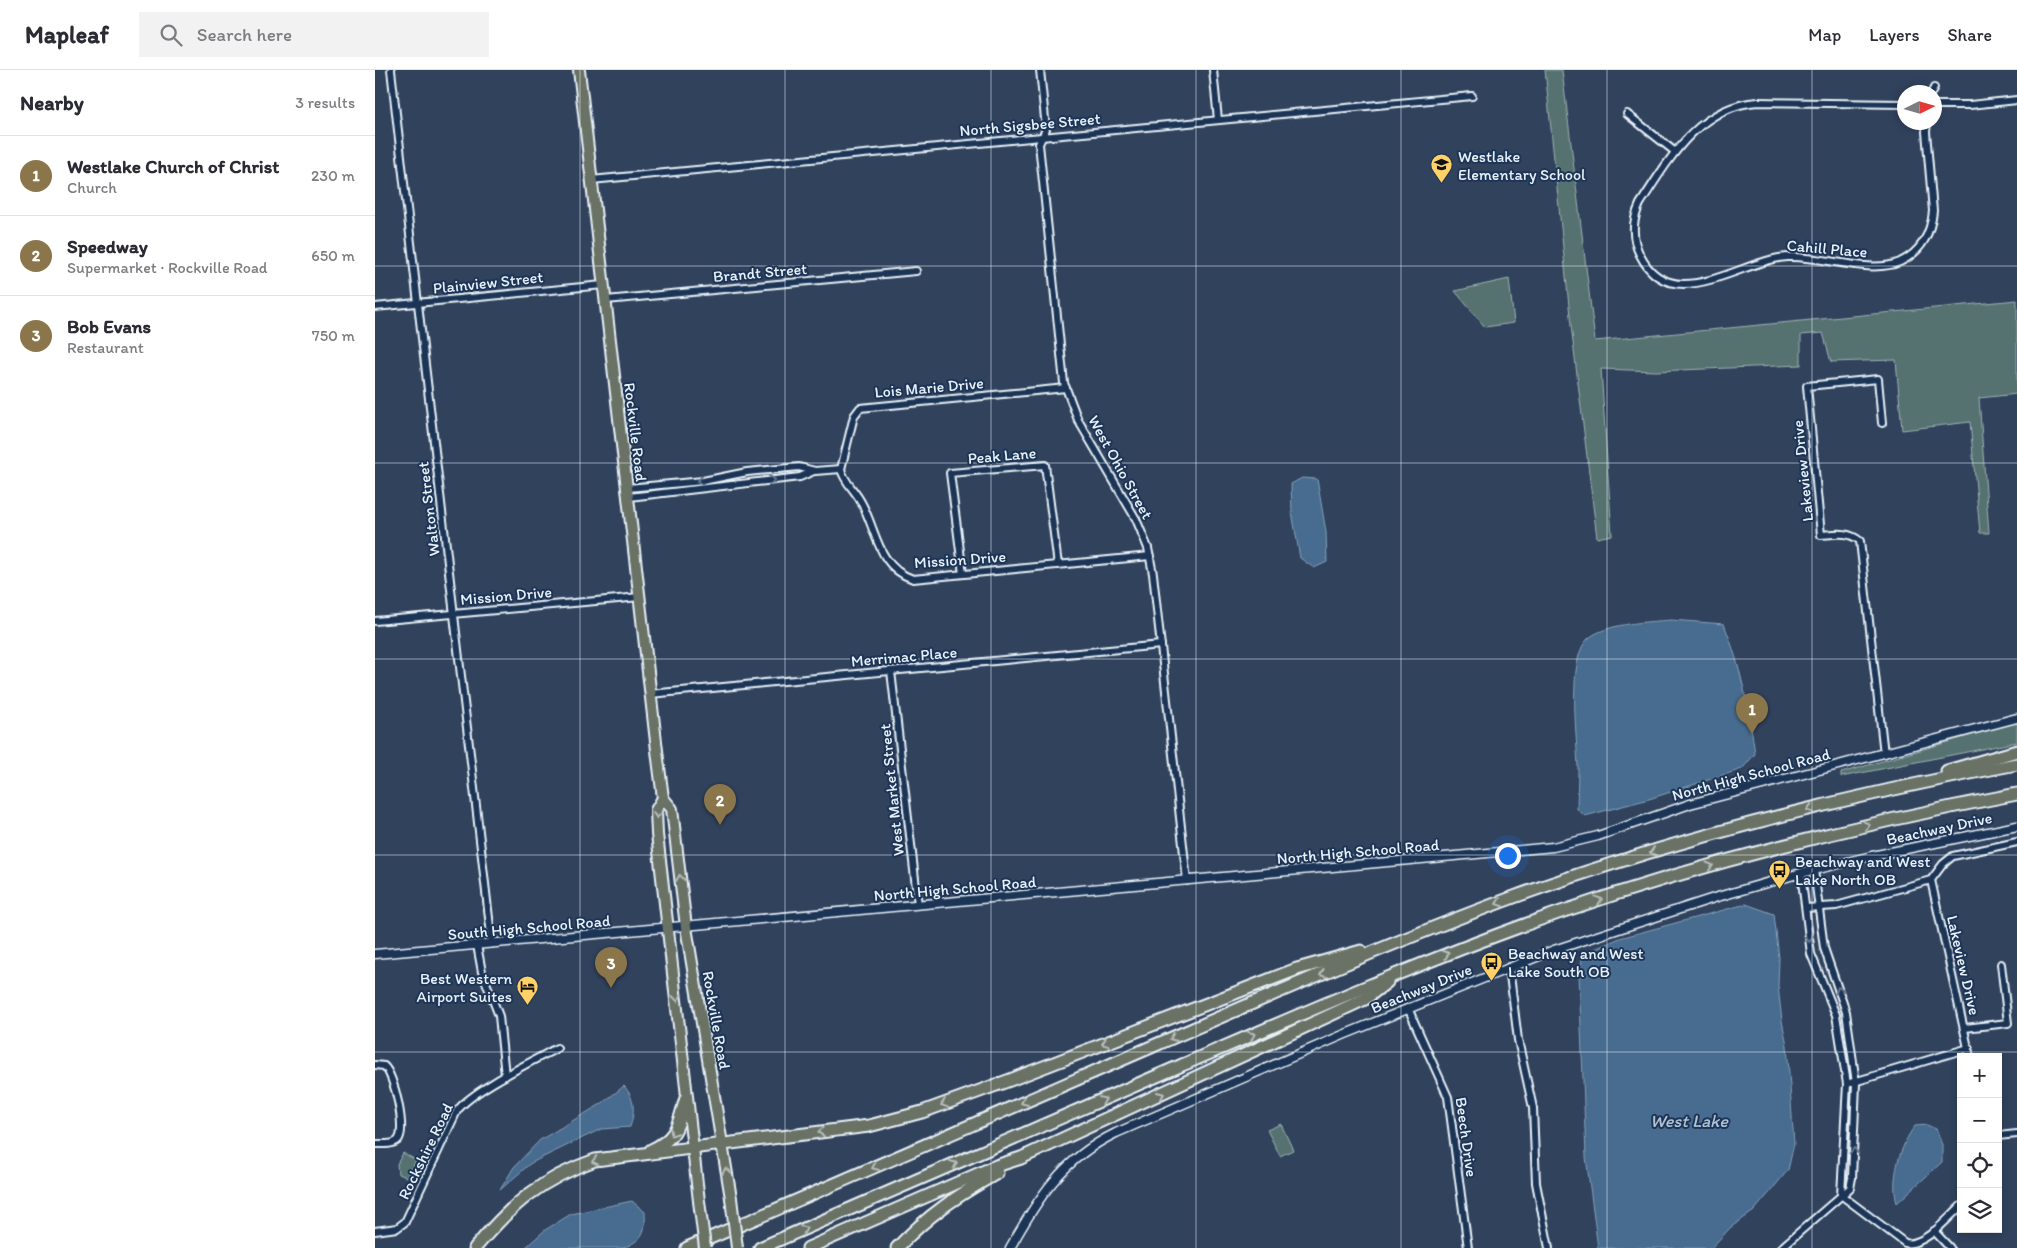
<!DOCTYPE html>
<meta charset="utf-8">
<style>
body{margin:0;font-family:Itim,sans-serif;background:#f2f2f3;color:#2b2b33}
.controls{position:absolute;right:15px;bottom:15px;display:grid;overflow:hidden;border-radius:0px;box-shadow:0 2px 8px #0003}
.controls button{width:45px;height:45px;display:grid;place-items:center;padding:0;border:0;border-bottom:1px solid #e1e1e2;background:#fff;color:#2b2b33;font:25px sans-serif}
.compass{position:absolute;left:1522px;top:15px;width:45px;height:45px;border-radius:50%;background:#fff;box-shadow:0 2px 8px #0003;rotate:85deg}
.you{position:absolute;left:1132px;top:785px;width:18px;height:18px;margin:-12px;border:4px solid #fff;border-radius:50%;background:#1a73e8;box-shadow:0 0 0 8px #1a73e833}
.badge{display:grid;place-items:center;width:32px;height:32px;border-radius:50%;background:#8a764a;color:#fff;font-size:16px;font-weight:700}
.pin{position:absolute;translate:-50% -41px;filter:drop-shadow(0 1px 2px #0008)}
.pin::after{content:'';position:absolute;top:26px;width:18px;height:15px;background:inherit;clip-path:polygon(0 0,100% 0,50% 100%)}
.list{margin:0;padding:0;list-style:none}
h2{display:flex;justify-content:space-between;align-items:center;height:65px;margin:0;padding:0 20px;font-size:21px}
h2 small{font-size:16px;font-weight:400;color:#7c7c81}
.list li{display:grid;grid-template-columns:32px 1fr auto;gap:15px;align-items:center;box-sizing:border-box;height:80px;padding:0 20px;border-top:1px solid #e1e1e2}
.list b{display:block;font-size:19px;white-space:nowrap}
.list p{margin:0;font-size:16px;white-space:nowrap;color:#7c7c81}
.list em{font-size:16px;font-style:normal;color:#7c7c81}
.icon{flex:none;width:28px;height:28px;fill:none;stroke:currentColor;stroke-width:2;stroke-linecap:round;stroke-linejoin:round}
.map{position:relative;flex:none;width:1642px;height:1178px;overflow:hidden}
header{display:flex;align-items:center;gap:30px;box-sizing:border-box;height:70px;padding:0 25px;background:#fff;border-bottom:1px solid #e1e1e2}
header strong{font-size:24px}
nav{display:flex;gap:28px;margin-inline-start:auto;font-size:18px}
.search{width:350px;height:45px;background:#f2f2f3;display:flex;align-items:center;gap:12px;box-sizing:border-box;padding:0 18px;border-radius:0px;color:#7c7c81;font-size:19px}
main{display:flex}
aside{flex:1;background:#fff}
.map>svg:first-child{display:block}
.green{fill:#56726f;stroke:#9fb2b4}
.water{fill:#476c8f;stroke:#87a1b9}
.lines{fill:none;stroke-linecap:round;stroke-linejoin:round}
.minor-casing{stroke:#e8f1f8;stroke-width:10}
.tertiary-casing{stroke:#e8f1f8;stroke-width:11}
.primary-casing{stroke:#e8f1f8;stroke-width:14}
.motorway-casing{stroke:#e8f1f8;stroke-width:15}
.minor{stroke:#1d3557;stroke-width:6}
.tertiary{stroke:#1d3557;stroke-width:8}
.primary{stroke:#6b7165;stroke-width:10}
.motorway{stroke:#6b7165;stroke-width:11}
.primary-bridge-casing{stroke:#e8f1f8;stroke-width:14;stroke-linecap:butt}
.primary-bridge{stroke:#6b7165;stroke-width:10}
.oneway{stroke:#64778f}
.oneway2{stroke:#b6bebd}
.grid{fill:none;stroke:#e8f1f8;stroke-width:1;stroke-opacity:0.55}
.labels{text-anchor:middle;stroke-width:4;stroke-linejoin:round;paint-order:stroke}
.street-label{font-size:16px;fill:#e8f1f8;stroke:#1d3557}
.poi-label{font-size:16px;fill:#e8f1f8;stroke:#1d3557;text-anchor:start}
.water-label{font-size:18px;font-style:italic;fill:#b0c2d3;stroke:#1d3557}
</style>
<header>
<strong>Mapleaf</strong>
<div class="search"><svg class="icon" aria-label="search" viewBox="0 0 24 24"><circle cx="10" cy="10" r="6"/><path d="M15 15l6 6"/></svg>Search here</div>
<nav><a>Map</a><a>Layers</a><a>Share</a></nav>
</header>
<main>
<aside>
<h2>Nearby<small>3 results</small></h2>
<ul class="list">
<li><span class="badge">1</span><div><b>Westlake Church of Christ</b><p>Church</p></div><em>230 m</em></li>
<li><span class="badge">2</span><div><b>Speedway</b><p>Supermarket · Rockville Road</p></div><em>650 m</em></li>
<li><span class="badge">3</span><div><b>Bob Evans</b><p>Restaurant</p></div><em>750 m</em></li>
</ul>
</aside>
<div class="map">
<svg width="1642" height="1178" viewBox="0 0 1642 1178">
<rect width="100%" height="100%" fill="#31425d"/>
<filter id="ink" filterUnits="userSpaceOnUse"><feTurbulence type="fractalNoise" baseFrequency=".02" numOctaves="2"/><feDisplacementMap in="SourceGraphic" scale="10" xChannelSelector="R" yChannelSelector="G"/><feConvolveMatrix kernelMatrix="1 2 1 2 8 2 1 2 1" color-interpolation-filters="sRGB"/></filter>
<g filter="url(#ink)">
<g class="green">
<polygon points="1170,0 1187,0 1220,271 1642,230 1642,324 1604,328 1614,463 1605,463 1595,352 1527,360 1521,290 1456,292 1448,263 1426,265 1426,295 1281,301 1226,299 1237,465 1222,468 1196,256"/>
<polygon points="1134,209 1139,253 1110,257 1080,221"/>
<polygon points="1642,652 1642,672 1466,707 1466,703"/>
<polygon points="906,1054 918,1080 905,1086 892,1060"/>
<polygon points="28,1083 41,1090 32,1107 23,1104 22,1094"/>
</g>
<g class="water">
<polygon points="927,408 942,409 951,462 952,492 939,498 925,488 917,442 916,414"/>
<path d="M1296 550 1349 554C1366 596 1374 639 1380 684L1367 699 1274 729 1210 746 1202 739C1202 726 1203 714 1203 701 1203 673 1190 584 1215 567 1235 553 1272 552 1296 550Z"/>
<polygon points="1371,834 1399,844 1404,888 1403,916 1407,951 1412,975 1419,1074 1413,1100 1395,1122 1379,1141 1356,1157 1336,1178 1223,1178 1211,1087 1204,905 1208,884 1245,868"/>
<path d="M249 1016C260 1028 260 1042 255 1057L226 1059 156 1093 125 1120 139 1097 165 1070 226 1034Z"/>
<path d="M1552 1055 1561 1059 1567 1075V1092L1522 1133C1515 1110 1525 1075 1540 1056Z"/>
<path d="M257 1131 270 1142C271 1162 268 1170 248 1178H150L170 1160 196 1144Z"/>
</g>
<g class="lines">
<defs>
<g id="minor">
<polyline points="16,0 117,874"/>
<polyline points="665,0 671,59 664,74 689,313 703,350 761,449 773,478 778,504 812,811"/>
<polyline points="838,0 843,50"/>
<polyline points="1557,22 1559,18"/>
<path d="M1530 34 1383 32C1324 36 1294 89 1265 134 1257 151 1257 169 1265 185 1296 248 1367 189 1413 187 1446 185 1495 205 1525 192 1546 182 1556 163 1558 141L1551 62 1552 52"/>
<polyline points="1560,35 1595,35 1642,30"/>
<polyline points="1252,44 1299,81"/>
<polyline points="216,110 1097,26"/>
<polyline points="231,230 541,201"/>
<polyline points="0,237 228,215"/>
<path d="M1507 353 1503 309 1432 316 1446 465C1461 464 1473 461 1485 471L1509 684"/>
<path d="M466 399C469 412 480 420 486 432 502 460 502 497 538 509L775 486"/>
<polyline points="466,399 479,346 485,338 691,318"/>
<polyline points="253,418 328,411 372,402 424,397 440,401 466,399"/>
<polyline points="254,427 425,407 439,401"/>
<polyline points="588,504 575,403 670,395 683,495"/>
<polyline points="0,551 265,527"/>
<polyline points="516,601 543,835"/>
<polyline points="275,624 786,575"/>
<polyline points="1426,803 1436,884 1461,945 1472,1014 1466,1125"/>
<polyline points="1556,810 1595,987"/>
<polyline points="1431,838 1461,836 1556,810 1568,794 1578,786 1642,772"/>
<polyline points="102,875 107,902 124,946 130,1006"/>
<polyline points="1134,897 1143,970 1158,1038 1161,1113 1174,1178"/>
<polyline points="1033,938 1073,1027 1093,1178"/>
<polyline points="1590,958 1633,953 1626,894"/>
<path d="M0 995 9 996C19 1004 32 1060 23 1070 19 1075 6 1074 0 1074"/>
<polyline points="1472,1014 1594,978"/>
<polyline points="1623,1066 1642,1064"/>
<path d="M1466 1125 1530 1173C1549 1177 1572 1149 1586 1136"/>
<path d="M0 1161 22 1158 30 1152 82 1041C96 1021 158 991 182 978"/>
<polyline points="1559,1161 1575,1178"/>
<polyline points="1406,1178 1475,1118 1477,1108 1481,1013 1471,942 1449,878 1439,800"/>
</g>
<g id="tertiary">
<polyline points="0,884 1178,777 1223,766 1315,734 1642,648"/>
<path d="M635 1178C663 1128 687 1089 741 1063L968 965 1179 880 1339 828 1426 803 1497 786 1642 756"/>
</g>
<g id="primary">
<polyline points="204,0 283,689 288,728 297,739 311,857 356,1128"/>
<polyline points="288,728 281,740 282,764 324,1131"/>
</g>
<g id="motorway">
<polyline points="1572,701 1642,681"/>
<path d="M276 1080C303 1068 303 1054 311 1028"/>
<path d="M100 1178C137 1134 166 1109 220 1090L494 1056 547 1042 635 1010 922 899 986 881"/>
<path d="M312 1178C469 1111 626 1042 783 974 901 923 1019 871 1139 827 1302 768 1472 726 1642 694"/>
<path d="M385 1178C525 1117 665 1057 805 996 931 942 1056 887 1186 842 1334 791 1488 753 1642 724"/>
<polyline points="433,1178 621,1096 646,1088 990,929 1012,912"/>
<path d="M522 1178C554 1144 582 1126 622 1103"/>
</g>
</defs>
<use href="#minor" class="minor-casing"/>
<use href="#tertiary" class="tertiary-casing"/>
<use href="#primary" class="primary-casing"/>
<use href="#motorway" class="motorway-casing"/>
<use href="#minor" class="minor"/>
<use href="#tertiary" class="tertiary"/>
<use href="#primary" class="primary"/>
<use href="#motorway" class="motorway"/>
<defs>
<g id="primary-bridge">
<polyline points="356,1128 362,1178"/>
<polyline points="324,1131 330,1178"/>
</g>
</defs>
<use href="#primary-bridge" class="primary-bridge-casing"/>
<use href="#primary-bridge" class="primary-bridge"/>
</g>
<defs><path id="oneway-chevron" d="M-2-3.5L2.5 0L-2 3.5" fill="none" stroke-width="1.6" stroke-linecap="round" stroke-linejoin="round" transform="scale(1.25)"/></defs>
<g class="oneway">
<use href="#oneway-chevron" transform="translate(397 410) rotate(-6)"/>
<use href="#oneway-chevron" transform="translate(325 411) rotate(173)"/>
<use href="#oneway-chevron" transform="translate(1434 869) rotate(81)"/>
<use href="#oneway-chevron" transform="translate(1464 920) rotate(-107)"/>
<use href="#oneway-chevron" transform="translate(1479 1081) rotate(-88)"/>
</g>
<g class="oneway2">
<use href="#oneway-chevron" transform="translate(1435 739) rotate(165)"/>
<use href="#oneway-chevron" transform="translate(282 745) rotate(95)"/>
<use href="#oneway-chevron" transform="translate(1492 755) rotate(-13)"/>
<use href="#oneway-chevron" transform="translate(1278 782) rotate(163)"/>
<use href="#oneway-chevron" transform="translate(1335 796) rotate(-16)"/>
<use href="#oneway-chevron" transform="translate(305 808) rotate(-97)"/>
<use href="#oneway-chevron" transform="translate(1224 830) rotate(-18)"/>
<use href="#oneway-chevron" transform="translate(1124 833) rotate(159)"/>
<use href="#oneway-chevron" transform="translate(1071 884) rotate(-21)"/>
<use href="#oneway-chevron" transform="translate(948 904) rotate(157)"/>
<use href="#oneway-chevron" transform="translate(302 928) rotate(84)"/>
<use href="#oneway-chevron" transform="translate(877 965) rotate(-23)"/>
<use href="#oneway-chevron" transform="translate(798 968) rotate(157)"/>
<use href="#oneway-chevron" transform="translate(730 973) rotate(159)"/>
<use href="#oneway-chevron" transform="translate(786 1025) rotate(-25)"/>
<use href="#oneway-chevron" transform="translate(728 1030) rotate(-23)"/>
<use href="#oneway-chevron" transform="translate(649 1032) rotate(157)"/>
<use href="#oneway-chevron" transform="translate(569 1034) rotate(161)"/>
<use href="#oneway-chevron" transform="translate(446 1062) rotate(173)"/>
<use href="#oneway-chevron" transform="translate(298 1063) rotate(122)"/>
<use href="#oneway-chevron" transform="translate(220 1091) rotate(166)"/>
<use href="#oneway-chevron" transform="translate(579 1094) rotate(-23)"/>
<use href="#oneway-chevron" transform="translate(500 1097) rotate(157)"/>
<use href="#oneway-chevron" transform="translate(351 1101) rotate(-99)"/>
<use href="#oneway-chevron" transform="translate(429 1159) rotate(-24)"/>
</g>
</g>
<path class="grid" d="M205 0V1178M410 0V1178M616 0V1178M821 0V1178M1026 0V1178M1232 0V1178M1437 0V1178M0 196H1642M0 393H1642M0 589H1642M0 785H1642M0 982H1642"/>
<defs>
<symbol id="school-pin" viewBox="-11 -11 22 30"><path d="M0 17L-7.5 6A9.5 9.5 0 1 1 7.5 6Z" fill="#ffd166" stroke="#1d3557"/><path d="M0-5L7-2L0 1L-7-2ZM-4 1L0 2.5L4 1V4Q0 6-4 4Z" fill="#111"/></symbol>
<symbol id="bus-pin" viewBox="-11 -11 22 30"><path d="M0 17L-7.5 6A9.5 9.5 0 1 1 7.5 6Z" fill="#ffd166" stroke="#1d3557"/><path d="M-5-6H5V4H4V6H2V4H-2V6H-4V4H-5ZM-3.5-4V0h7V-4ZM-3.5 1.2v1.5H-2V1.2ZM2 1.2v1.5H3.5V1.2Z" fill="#111"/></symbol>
<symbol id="hotel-pin" viewBox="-11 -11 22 30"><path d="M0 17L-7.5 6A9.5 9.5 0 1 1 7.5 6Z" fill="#ffd166" stroke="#1d3557"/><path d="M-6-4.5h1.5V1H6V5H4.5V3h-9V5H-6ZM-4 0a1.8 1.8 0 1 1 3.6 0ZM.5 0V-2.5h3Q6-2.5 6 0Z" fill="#111"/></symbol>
</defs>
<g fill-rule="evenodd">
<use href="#school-pin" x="1054" y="82" width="25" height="34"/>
<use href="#bus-pin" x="1392" y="788" width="25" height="34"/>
<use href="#bus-pin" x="1104" y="880" width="25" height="34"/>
<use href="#hotel-pin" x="140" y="904" width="25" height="34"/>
</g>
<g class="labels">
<g class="street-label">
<text transform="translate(655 54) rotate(-5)" y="6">North Sigsbee Street</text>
<text transform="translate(1452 178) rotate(5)" y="6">Cahill Place</text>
<text transform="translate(385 202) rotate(-5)" y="6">Brandt Street</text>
<text transform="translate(113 212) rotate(-6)" y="6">Plainview Street</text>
<text transform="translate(554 317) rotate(-5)" y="6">Lois Marie Drive</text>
<text transform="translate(261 362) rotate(83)" y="6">Rockville Road</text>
<text transform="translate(627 385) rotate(-5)" y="6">Peak Lane</text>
<text transform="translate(746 397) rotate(61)" y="6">West Ohio Street</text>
<text transform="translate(1427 401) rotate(-96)" y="6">Lakeview Drive</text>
<text transform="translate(53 439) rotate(-97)" y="6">Walton Street</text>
<text transform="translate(585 489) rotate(-4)" y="6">Mission Drive</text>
<text transform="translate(131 525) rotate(-5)" y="6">Mission Drive</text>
<text transform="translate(529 586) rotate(-5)" y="6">Merrimac Place</text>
<text transform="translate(1376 704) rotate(-15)" y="6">North High School Road</text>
<text transform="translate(516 720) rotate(-96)" y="6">West Market Street</text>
<text transform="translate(1564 758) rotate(-12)" y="6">Beachway Drive</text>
<text transform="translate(983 781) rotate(-5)" y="6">North High School Road</text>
<text transform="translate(580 818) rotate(-5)" y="6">North High School Road</text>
<text transform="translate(154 857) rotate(-5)" y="6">South High School Road</text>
<text transform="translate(1589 895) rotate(77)" y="6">Lakeview Drive</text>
<text transform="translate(1046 918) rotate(-22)" y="6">Beachway Drive</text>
<text transform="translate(342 950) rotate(80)" y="6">Rockville Road</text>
<text transform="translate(1092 1067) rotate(82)" y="6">Beech Drive</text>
<text transform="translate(50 1081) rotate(-64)" y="6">Rockshire Road</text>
</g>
<g class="poi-label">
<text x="1083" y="92">Westlake<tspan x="1083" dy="18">Elementary School</tspan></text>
<text x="1420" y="797">Beachway and West<tspan x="1420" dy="18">Lake North OB</tspan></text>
<text x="1133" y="889">Beachway and West<tspan x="1133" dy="18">Lake South OB</tspan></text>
<text x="137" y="914" text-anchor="end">Best Western<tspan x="137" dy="18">Airport Suites</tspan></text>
</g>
<g class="water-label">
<text x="1314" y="1057">West Lake</text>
</g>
</g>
</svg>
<div class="controls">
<button>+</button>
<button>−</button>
<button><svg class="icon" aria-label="locate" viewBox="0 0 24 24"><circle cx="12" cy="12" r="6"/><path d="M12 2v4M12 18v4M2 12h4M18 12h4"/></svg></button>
<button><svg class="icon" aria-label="layers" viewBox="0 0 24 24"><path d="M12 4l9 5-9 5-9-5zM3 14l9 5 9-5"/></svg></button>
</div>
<svg class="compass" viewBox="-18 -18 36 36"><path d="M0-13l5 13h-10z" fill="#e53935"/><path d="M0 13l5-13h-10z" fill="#7c7c81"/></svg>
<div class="you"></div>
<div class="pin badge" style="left:1377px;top:664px">1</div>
<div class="pin badge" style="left:345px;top:755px">2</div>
<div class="pin badge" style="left:236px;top:918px">3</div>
</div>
</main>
